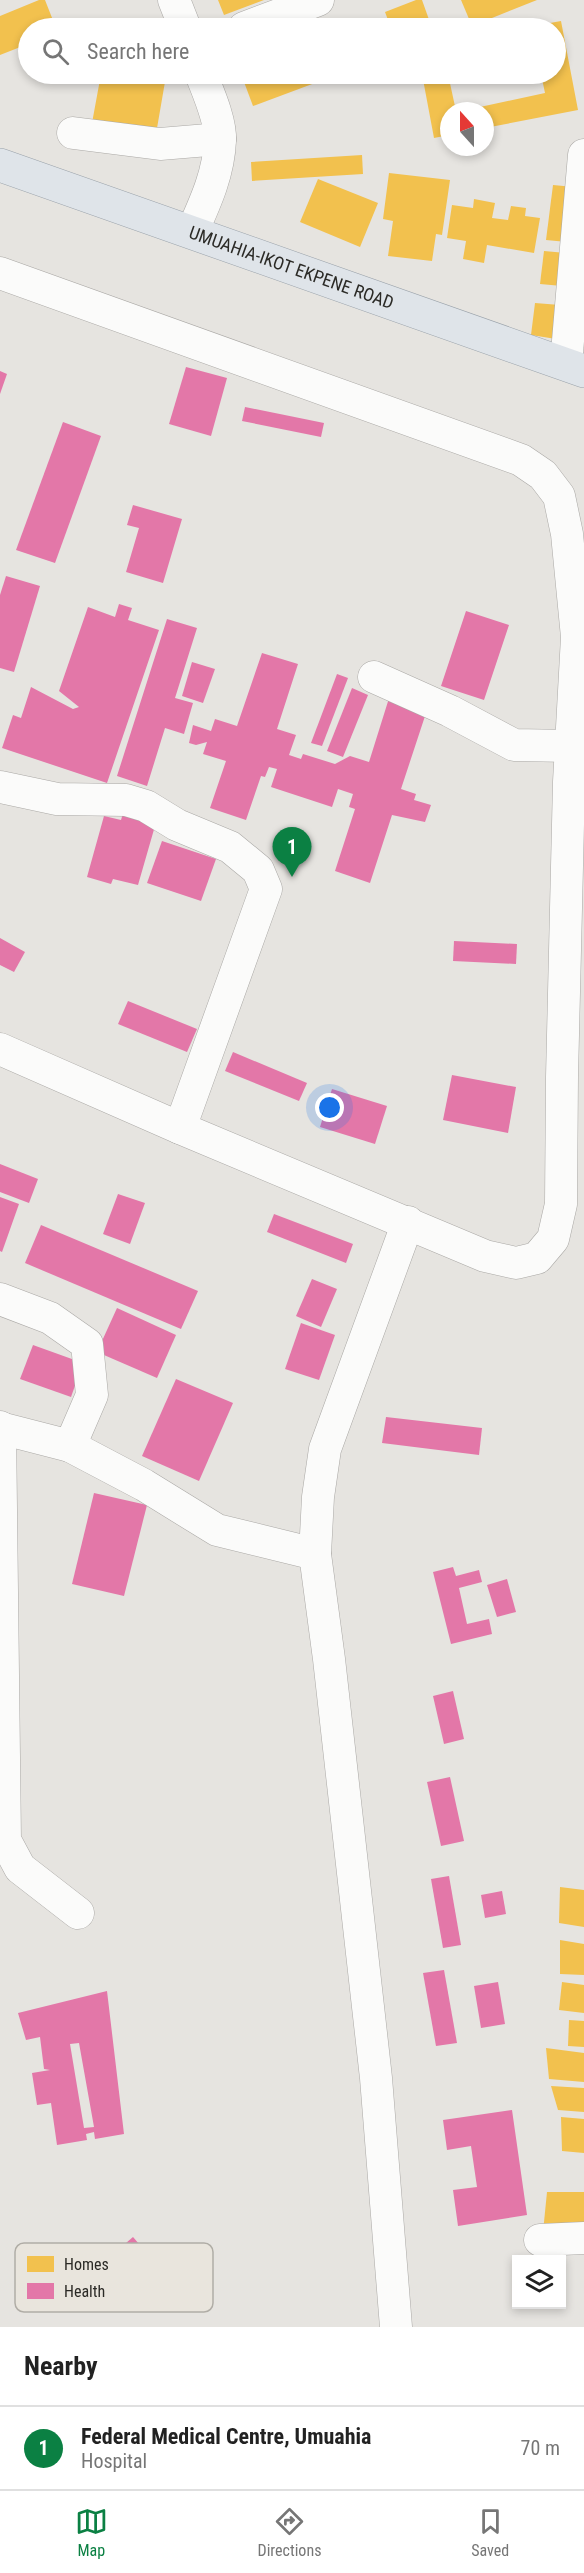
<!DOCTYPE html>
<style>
body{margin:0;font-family:"Roboto Condensed",sans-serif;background:#f6f6f6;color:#222}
.controls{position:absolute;right:18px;bottom:18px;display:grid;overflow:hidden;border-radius:0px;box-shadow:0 3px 9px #0003}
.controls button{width:54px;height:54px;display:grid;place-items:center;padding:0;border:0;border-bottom:2px solid #e0e0e0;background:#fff;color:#222;font:30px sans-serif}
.compass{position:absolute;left:440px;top:102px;width:54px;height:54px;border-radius:50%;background:#fff;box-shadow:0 3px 9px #0003;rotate:339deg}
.you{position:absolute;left:330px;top:1108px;width:21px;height:21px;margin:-15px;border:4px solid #fff;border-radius:50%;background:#1a73e8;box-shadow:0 0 0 9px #1a73e833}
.badge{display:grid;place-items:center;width:39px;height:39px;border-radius:50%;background:#0b8043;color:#fff;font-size:20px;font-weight:700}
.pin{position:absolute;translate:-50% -50px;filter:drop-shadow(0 2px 3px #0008)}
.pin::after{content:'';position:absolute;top:32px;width:21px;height:18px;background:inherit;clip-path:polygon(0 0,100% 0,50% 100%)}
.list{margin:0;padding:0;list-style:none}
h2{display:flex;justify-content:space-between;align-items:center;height:78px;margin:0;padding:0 24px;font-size:26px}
h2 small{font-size:20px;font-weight:400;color:#767676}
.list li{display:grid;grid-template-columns:39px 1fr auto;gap:18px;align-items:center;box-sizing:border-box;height:84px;padding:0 24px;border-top:2px solid #e0e0e0}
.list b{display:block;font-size:22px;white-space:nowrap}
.list p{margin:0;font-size:20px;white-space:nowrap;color:#767676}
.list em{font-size:20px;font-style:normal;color:#767676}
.icon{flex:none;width:33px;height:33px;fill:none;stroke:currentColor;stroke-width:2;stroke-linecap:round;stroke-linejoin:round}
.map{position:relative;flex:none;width:584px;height:2327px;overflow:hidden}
.search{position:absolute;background:#fff;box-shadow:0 3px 9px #0003;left:18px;right:18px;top:18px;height:66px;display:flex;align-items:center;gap:15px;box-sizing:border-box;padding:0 21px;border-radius:33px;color:#767676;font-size:22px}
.sheet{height:162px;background:#fff}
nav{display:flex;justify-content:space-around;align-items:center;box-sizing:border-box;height:84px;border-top:2px solid #e0e0e0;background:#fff;font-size:16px;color:#767676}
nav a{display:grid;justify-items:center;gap:3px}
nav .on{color:#0b8043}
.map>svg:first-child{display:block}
.homes{fill:#f2c14e}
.health{fill:#e377a8;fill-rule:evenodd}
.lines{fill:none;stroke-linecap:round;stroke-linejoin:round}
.minor-casing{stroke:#aaa8a5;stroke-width:33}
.major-casing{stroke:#9aa2aa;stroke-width:34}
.minor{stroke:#fbfbfa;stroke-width:32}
.major{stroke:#dfe4e9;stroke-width:33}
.labels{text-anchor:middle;stroke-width:6;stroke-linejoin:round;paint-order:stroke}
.street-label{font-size:18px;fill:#2b2a26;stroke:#e9e5dd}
.key{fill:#e9e5dd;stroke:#b0ada6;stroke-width:1.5}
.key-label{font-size:16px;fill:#2b2a26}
</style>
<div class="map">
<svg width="584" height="2327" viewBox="0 0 584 2327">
<rect width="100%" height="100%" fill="#e6e4e0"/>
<g class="homes">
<polygon points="39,0 45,0 56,28 28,28 28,44 0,55 0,16"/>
<polygon points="218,0 264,0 224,15"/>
<polygon points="416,0 422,0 432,28 391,28 385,12"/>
<polygon points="461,0 537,0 472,26"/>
<polygon points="561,21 578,110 485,128 485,111 466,110 545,93 541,74 556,74 556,28 515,28 515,25 527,23 528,27"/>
<polygon points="101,74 122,74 121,79 135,82 136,74 166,76 156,134 92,123"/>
<polygon points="241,74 339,74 253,106"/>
<polygon points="422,74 448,74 456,111 449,111 449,135 434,138"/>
<polygon points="362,155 363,174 252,181 251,162"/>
<polygon points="389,173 450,180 442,235 436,234 432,261 388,256 393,221 383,219"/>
<polygon points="318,179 378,203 360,247 300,222"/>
<polygon points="553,185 574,187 567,242 546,240"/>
<polygon points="474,199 495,203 492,218 508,220 511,206 526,208 525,216 540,218 534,253 487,245 484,263 463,259 466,241 447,238 452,205 473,208"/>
<polygon points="544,251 566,253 562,286 540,284"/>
<polygon points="535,303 560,305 556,339 531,335"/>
<polygon points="560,1887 584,1890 584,1927 559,1923"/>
<polygon points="560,1940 584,1944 584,1975 560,1974"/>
<polygon points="562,1982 584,1985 584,2013 559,2010"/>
<polygon points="569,2020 584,2021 584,2047 568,2046"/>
<polygon points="546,2048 584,2053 584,2082 549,2079"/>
<polygon points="551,2086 584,2088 584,2112 558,2110"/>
<polygon points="561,2117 584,2119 584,2153 562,2151"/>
<polygon points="547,2192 584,2192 584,2231 543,2232"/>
</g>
<g class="health">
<polygon points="186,367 227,378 211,436 169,424"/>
<polygon points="0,371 7,374 0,394"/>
<polygon points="245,407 324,423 321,437 242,421"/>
<polygon points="63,422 101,436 55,563 16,550"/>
<polygon points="133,505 182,519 163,583 126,572 139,528 127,525"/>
<polygon points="6,576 40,586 14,672 0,668 0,595"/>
<polygon points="119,604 132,608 128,620 159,630 107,783 2,748 13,715 21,718 31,687 73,709 79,707 59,691 88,607 115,617"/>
<polygon points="466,611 509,625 484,700 441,686"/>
<polygon points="167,619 197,628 175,698 193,703 184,734 165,728 147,786 117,776"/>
<polygon points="262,653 298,664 277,729 296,735 289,755 301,759 303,754 335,764 350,756 369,762 390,695 427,710 401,789 416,794 414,800 431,805 425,822 392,815 370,883 335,871 355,809 349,807 353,794 338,789 332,807 271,787 277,769 269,767 265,777 261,776 246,820 210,808 226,761 203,754 207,742 196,745 189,743 193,725 211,731 215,719 237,726"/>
<polygon points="192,662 215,669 203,703 182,696"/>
<polygon points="337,674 348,678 322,746 311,743"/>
<polygon points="352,688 368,695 343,757 327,751"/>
<polygon points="124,810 157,819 138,885 113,879 111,884 87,877 104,816 121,820"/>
<polygon points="162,841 216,859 201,901 147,883"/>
<polygon points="0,938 25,952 14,972 0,965"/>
<polygon points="454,941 517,944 516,964 453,961"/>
<polygon points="128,1001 197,1029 187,1052 118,1024"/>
<polygon points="233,1052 307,1083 299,1101 225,1071"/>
<polygon points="452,1075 516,1087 508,1133 443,1120"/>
<polygon points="332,1089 387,1106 375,1144 320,1127"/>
<polygon points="0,1164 38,1179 29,1203 0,1192"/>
<polygon points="118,1194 145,1203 130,1244 103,1234"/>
<polygon points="0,1197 19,1204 2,1252 0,1251"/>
<polygon points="274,1214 353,1244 346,1263 267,1232"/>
<polygon points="41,1225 198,1291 181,1329 25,1263"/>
<polygon points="312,1279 337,1289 321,1327 296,1316"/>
<polygon points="117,1308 176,1335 157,1378 97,1352"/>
<polygon points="301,1323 335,1335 319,1380 285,1369"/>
<polygon points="33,1345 83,1363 71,1397 20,1379"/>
<polygon points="176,1379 233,1403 199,1481 142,1456"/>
<polygon points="386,1417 482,1428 479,1455 382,1443"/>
<polygon points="94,1493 147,1505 124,1596 72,1584"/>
<polygon points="453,1567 456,1576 479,1570 482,1582 459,1588 467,1624 489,1619 492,1634 451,1644 433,1572"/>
<polygon points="507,1579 516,1612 497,1617 487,1585"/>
<polygon points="453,1691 464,1739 444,1744 433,1696"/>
<polygon points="450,1777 464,1841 441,1846 427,1782"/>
<polygon points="449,1876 461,1945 443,1948 431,1879"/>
<polygon points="502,1891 506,1914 485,1918 481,1895"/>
<polygon points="444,1970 457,2043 436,2046 423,1973"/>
<polygon points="498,1982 505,2024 481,2028 474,1986"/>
<path d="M107 1991 124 2134 95 2139 94 2132 86 2134 87 2140 57 2145 51 2103 37 2105 32 2073 50 2070 44 2069 40 2037 26 2040 18 2013ZM79 2043 94 2127 84 2128 70 2044Z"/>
<polygon points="512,2110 527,2215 458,2226 453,2190 477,2187 471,2146 447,2150 443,2120"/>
<polygon points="133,2237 146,2252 124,2270 112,2255"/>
</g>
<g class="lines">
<defs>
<g id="minor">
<polyline points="174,0 185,28"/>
<polyline points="244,28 318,0"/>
<polyline points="73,133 160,144 220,139"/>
<path d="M192 232C205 203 219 173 220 140 221 121 208 92 201 74"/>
<polyline points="0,273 521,460 543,475 559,496 567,534 577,637 569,782 562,1077 561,1204 553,1239 537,1258 516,1263 485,1256 180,1128 0,1049"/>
<polyline points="566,364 584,155"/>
<polyline points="374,677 450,711 514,745 571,746"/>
<polyline points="0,787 57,799 126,800 146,806 177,825 230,847 258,870 266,889 180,1128"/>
<polyline points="0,1299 50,1318 87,1344 92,1395 70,1446"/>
<polyline points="0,1427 5,1840 20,1868 78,1913"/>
<polyline points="0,1428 70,1446 144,1485 217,1530 315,1554"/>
<polyline points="540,2240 584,2238"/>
<polyline points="396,2327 376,2078 329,1659 315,1554 318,1497 325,1449 408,1222"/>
</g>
<g id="major">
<path id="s1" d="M0 165 584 371"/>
</g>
</defs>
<use href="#minor" class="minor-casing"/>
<use href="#major" class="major-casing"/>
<use href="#minor" class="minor"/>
<use href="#major" class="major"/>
</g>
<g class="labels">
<g class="street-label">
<text dy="6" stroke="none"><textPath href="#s1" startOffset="309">UMUAHIA-IKOT EKPENE ROAD</textPath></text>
</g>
</g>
<rect x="15" y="2243" width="198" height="69" rx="9" class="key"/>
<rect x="27" y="2256" width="27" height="16" fill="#f2c14e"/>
<rect x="27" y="2283" width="27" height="16" fill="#e377a8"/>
<g class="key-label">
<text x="64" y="2270">Homes</text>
<text x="64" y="2297">Health</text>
</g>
</svg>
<div class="controls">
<button><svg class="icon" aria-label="layers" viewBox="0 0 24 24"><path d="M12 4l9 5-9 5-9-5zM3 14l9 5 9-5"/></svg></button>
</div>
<svg class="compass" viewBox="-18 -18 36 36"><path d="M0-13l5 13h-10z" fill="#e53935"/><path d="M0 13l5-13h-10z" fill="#767676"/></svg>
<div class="you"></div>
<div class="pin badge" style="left:292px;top:877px">1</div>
<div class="search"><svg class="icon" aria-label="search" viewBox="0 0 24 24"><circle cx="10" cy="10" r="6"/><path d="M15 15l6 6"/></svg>Search here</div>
</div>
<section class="sheet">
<h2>Nearby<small></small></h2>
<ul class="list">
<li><span class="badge">1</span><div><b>Federal Medical Centre, Umuahia</b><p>Hospital</p></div><em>70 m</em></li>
</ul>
</section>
<nav>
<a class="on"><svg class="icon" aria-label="map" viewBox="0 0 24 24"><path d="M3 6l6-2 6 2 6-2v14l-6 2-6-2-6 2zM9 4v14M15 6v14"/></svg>Map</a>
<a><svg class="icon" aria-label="directions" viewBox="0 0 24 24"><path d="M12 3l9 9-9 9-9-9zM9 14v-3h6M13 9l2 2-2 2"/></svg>Directions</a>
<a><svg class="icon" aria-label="saved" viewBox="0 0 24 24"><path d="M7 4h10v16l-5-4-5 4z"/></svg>Saved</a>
</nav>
